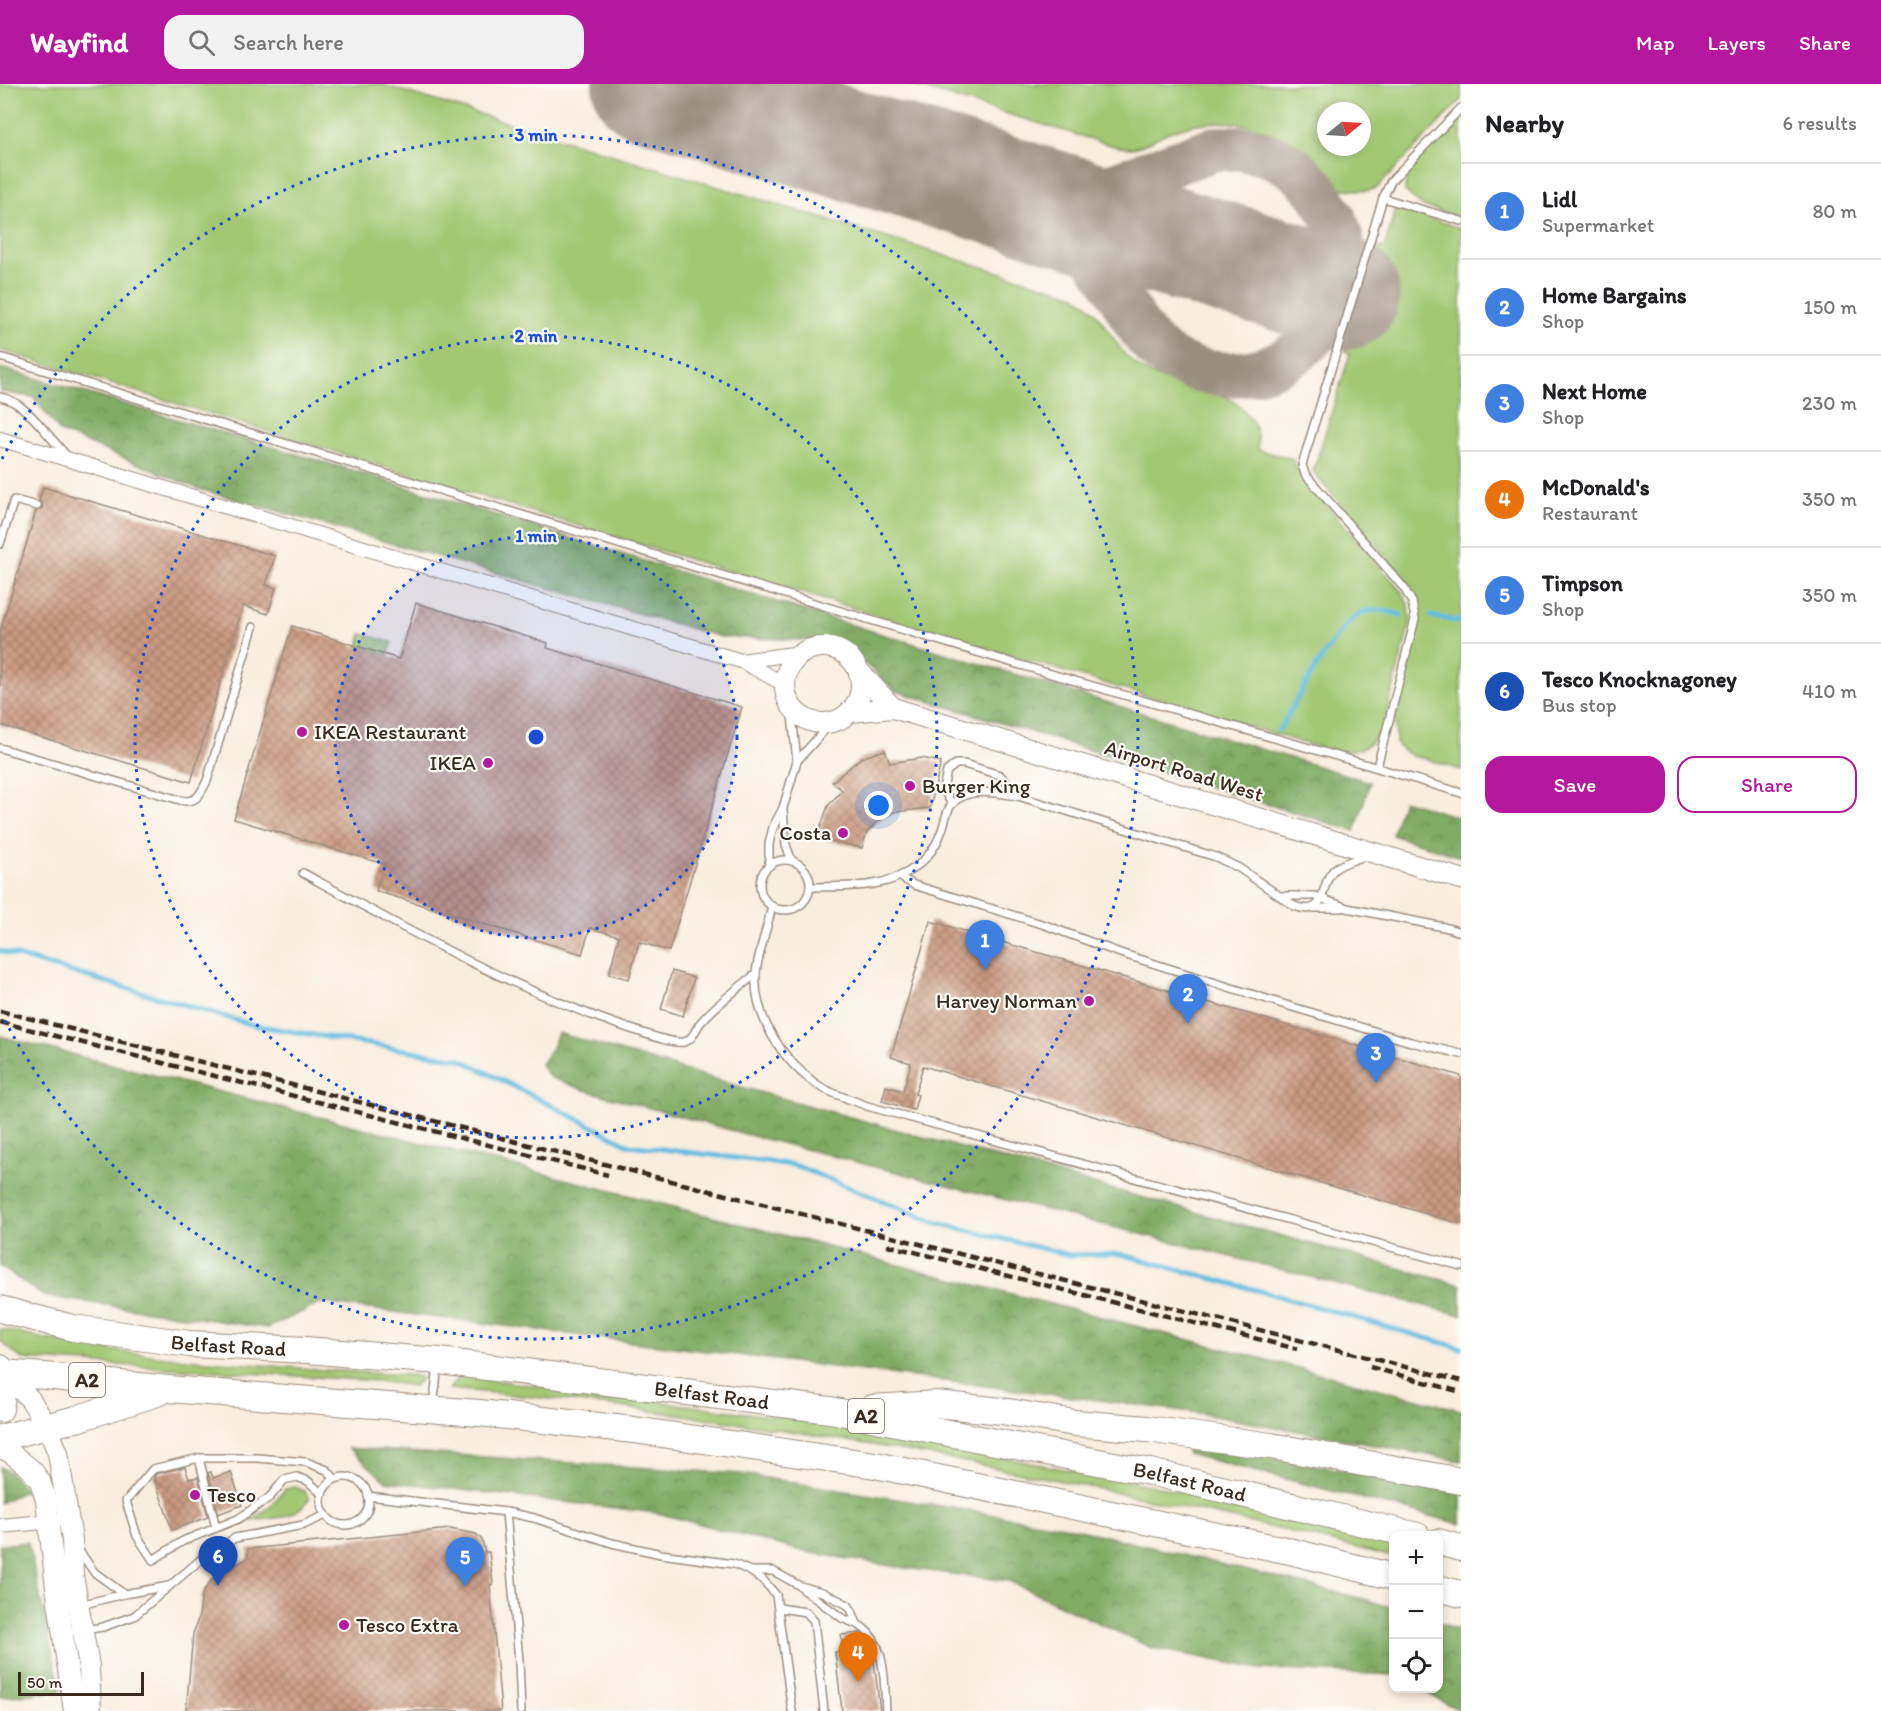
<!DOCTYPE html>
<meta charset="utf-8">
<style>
body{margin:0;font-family:Itim,sans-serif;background:#f2f2f2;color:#202124}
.controls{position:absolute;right:18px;bottom:18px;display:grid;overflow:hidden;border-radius:12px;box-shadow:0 3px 9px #0003}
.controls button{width:54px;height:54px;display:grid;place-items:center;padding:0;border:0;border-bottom:2px solid #e0e0e0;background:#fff;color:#202124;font:30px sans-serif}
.compass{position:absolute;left:1317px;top:18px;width:54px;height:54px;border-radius:50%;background:#fff;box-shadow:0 3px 9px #0003;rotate:72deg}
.scale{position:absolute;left:18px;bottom:15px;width:126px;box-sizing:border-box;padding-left:6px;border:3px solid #3b2a1e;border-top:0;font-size:16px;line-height:21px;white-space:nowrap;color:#3b2a1e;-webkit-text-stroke:4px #fdfcf7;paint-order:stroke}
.you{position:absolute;left:879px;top:722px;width:21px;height:21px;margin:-15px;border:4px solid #fff;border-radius:50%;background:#1a73e8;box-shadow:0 0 0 9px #1a73e833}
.badge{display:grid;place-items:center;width:39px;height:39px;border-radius:50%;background:#b5179e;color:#fff;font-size:20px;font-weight:700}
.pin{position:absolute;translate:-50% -50px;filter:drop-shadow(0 2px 3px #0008)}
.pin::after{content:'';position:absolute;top:32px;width:21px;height:18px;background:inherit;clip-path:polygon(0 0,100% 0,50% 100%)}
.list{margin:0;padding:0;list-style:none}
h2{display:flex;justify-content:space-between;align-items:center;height:78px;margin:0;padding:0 24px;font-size:26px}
h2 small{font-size:20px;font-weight:400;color:#757577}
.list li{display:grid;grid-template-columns:39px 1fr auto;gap:18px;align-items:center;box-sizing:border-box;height:96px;padding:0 24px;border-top:2px solid #e0e0e0}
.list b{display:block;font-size:22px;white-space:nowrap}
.list p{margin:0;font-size:20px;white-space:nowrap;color:#757577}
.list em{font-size:20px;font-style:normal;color:#757577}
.actions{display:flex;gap:12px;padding:18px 24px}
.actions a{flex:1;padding:14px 0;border:2px solid #b5179e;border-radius:18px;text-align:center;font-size:21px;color:#b5179e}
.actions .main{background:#b5179e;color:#fff}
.icon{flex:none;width:33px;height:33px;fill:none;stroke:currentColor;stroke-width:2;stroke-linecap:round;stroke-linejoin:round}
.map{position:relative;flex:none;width:1461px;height:1627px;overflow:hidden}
header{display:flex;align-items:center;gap:36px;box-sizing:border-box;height:84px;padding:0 30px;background:#b5179e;color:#fff}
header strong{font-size:28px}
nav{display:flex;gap:33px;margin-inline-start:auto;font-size:21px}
.search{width:420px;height:54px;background:#f2f2f2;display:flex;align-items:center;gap:15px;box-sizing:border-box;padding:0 21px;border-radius:18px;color:#757577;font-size:22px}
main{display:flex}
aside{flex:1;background:#fff}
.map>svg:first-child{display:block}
.grass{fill:#a2c873;stroke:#6e7948;stroke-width:1.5;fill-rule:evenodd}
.forest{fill:url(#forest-crowns);stroke:#5e6b42;stroke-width:1.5}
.park{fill:url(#park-crowns);stroke:#6e7948;stroke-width:1.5}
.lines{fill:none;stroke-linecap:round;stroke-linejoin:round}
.stream{stroke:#61bcdf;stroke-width:5}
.taxiway{stroke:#9a8c7e;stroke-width:45}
.runway{stroke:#9a8c7e;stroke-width:112}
.building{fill:url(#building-cross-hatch)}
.lane-casing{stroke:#9a8c7e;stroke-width:10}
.street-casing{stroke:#9a8c7e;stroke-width:16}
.secondary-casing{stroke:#9a8c7e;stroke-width:22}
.highway-casing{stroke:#9a8c7e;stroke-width:28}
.lane{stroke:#fff;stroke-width:7}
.street{stroke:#fff;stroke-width:14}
.secondary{stroke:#fff;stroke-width:20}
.highway{stroke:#fff;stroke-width:26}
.rail{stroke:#3b2a1e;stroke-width:4.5;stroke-dasharray:9 4.5;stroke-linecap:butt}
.ring{fill:none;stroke:#1d4ed8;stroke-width:3;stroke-dasharray:3 6}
.poi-dot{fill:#b5179e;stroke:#fdfcf7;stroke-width:2}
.labels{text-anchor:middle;stroke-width:4.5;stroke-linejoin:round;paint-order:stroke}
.shield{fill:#fdfcf7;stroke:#75695f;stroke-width:1.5}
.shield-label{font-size:20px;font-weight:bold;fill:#3b2a1e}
.poi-label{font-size:21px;fill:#3b2a1e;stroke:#fdfcf7;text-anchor:start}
.street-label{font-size:21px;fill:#3b2a1e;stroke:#fdfcf7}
.centre{fill:#1d4ed8;stroke:#fdfcf7;stroke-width:3}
.ring-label{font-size:18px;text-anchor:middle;font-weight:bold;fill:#1d4ed8;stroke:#fdfcf7;stroke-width:4.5;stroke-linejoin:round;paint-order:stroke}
</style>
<header>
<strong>Wayfind</strong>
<div class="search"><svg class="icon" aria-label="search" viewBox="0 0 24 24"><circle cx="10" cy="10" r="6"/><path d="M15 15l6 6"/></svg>Search here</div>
<nav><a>Map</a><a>Layers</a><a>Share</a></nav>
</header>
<main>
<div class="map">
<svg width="1461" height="1627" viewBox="0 0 1461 1627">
<defs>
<pattern id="forest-crowns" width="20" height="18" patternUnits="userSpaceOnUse" patternTransform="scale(1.5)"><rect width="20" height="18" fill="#81ac65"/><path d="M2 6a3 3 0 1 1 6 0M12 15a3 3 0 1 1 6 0" fill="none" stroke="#6b8c53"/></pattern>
<pattern id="park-crowns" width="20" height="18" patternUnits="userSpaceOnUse" patternTransform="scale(1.5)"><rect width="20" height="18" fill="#a2c873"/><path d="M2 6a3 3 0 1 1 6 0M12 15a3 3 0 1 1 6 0" fill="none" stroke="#85a35e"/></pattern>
<pattern id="building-cross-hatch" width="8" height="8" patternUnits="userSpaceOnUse" patternTransform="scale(1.5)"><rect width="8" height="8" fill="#ca9a81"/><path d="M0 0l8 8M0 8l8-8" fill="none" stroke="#a57e69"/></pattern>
</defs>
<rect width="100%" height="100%" fill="#fdfcf7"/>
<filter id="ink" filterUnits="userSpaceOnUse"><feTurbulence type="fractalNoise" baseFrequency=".0167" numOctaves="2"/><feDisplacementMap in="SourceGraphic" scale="12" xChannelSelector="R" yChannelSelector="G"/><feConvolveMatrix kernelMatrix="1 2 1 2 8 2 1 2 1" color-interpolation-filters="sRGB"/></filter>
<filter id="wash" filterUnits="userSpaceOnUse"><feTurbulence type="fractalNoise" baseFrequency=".008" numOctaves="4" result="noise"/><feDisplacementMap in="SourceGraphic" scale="24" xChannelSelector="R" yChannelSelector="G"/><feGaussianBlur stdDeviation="1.35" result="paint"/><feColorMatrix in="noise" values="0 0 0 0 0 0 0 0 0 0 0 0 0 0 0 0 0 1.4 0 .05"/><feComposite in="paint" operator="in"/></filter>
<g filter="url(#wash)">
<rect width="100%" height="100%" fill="#f9edde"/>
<g class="grass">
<path d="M0 0H380L1075 211C1104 227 1112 264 1139 283 1153 293 1170 299 1186 303 1195 305 1205 305 1214 308 1230 313 1248 326 1255 343 1258 349 1257 359 1258 366L1293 375 1299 389 1402 508 1408 520 1411 536 1383 643C1366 670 1353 669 1324 665L625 456 0 266Z"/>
<path d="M907 0H1461V16L1377 104 1367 107 1336 104C1299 55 1250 28 1188 42 1180 44 1169 48 1162 51 1152 56 1143 63 1132 64 1126 64 1120 63 1114 62ZM1326 27H1362V63H1326Z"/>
<path d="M1461 31V134L1422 122 1405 107C1404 79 1442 51 1461 31Z"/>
<polygon points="1396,124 1461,144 1461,686 1426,675 1413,672 1403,667 1396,659 1395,636 1418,540 1416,514 1409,500 1313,388 1350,270 1345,267 1376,163 1384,164"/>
<path d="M0 1245C85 1266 174 1275 262 1281 312 1285 362 1289 412 1291L422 1294 414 1302 377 1297 22 1275 0 1257Z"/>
<path d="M460 1292 803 1336 1160 1403 1393 1460V1473C1083 1396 768 1332 449 1305Z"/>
<path d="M295 1403 305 1407 309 1415C296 1435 273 1434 251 1437L271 1422 285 1405Z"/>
</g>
<g class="forest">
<polygon points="0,284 352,386 786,521 1370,698 1355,747 896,607 854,570 832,557 721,553 199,405 60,348 33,313 0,308"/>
<polygon points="1403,716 1461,734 1461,773 1392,751"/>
<polygon points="558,949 759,1008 1461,1201 1461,1231 741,1049 584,1006 549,993 541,980 552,964"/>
<polygon points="0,952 604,1105 1461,1326 1461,1377 1192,1328 321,1219 268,1244 43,1212 0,1182"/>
<polygon points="1184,1358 1461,1407 1461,1440 1188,1370"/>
<polygon points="348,1364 741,1390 1064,1442 1364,1515 1393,1524 1393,1591 1260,1585 1152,1564 1009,1497 897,1483 806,1468 657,1429 386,1397"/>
<polygon points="0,1383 10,1388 26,1406 0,1419"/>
<polygon points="28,1458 61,1607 0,1613 0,1461"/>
<polygon points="1439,1539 1461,1546 1461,1627 1419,1605 1438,1604"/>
</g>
<polygon class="park" points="362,550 392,558 388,571 359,562"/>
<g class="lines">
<g class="stream">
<polyline points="1431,532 1461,538"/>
<path d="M1279 646C1295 620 1336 541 1361 529 1375 523 1388 527 1401 531"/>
<polyline points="0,867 253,941 460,975 629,1061 794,1081 934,1138 1069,1171 1120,1170 1275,1211 1461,1264"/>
</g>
<path class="taxiway" d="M1238 64C1248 66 1260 68 1269 71 1294 80 1314 99 1326 121 1330 128 1335 134 1337 141 1347 167 1344 197 1333 221 1306 283 1238 307 1177 278 1138 260 1128 218 1104 187 1083 158 1056 136 1028 115L1064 113 1094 108 1213 65Z"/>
<polyline class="runway" points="648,0 1344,210"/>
</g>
<g id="blocks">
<g class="building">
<polygon points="43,403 275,472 266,501 276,504 268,530 243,522 191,698 0,641 0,548 36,427 42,424 42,420 39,417"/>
<polygon points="416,519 548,559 547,564 742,623 669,867 639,858 629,895 609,890 619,852 590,844 582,870 376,807 384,780 234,735 292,542 399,575"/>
<polygon points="885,666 890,679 922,674 941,678 930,724 894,728 878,737 867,748 862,764 817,754 828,722 842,706 832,698 861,674"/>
<polygon points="930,837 1461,992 1461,1140 923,982 915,1010 918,1011 914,1026 882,1017 886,1002 903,1007 911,979 891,973"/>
<polygon points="672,887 694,894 683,932 661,925"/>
<polygon points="185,1383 189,1395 198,1393 208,1433 172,1446 154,1393 156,1390"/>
<polygon points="211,1388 213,1394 231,1388 242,1421 218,1430 208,1389"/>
<polygon points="450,1445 476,1450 482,1456 485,1468 489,1468 493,1500 490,1501 501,1627 186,1627 193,1550 199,1532 202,1510 212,1495 248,1474 248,1465"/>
<polygon points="860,1549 866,1555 867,1564 871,1564 873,1568 880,1627 842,1627 835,1568 843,1567 841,1551"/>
</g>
</g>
</g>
<g filter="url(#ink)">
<use href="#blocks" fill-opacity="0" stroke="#9a8c7e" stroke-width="1.5"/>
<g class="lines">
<defs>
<g id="lane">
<polyline points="1383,114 1391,97 1461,24"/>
<path d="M0 273C330 373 660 474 990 572 1147 619 1305 661 1461 709"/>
<path d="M0 313C26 317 49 354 67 372"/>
<polyline points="0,460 14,416 37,422"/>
<path d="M0 664 180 716C196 720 200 711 207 697L253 543"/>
<polyline points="797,677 832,638"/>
<polyline points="1377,683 1415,535 1412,518 1404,504 1305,390 1302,381 1383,114 1461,137"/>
<polyline points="952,720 943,705 947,687 956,680 964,680 1000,691 1018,712"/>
<polyline points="783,727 786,761 792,777"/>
<circle cx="785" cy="801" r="25"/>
<polyline points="769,782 769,760 773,743 783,724 797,677 791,623"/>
<path d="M303 789C409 847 516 907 631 945 644 949 671 960 684 958 694 955 695 945 701 938 717 920 737 905 756 890"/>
<polyline points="900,793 914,801 1045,841 1120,869 1289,922 1411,958 1461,970"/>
<path d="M810 803C839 802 873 805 900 792 920 783 935 767 942 746 945 738 946 727 952 720 968 702 997 709 1018 712L1216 773 1239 784 1294 822C1331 835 1317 798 1336 784 1345 778 1357 775 1367 771"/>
<polyline points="1281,812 1315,812 1347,824 1444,843 1461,848"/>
<path d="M772 822C768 842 757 872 756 890 753 932 783 977 816 1000 830 1010 851 1015 867 1022L1461 1182"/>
<polyline points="1314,824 1342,824"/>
<polyline points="433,1322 438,1282"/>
<polyline points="199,1374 216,1444"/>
<circle cx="345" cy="1417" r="24"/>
<polyline points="322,1410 308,1397 297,1393 284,1396 270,1413 238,1435 183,1457 153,1476 137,1452 126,1417 153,1385 199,1374 257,1374 306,1378 327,1386 335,1395"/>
<polyline points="368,1412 506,1428 534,1434 612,1459 661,1470 734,1480 750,1487 762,1495 776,1511 792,1627"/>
<polyline points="506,1428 519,1577 521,1627"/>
<polyline points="78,1465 94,1488 124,1510"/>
<path d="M750 1487H773L800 1502 822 1508 848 1521 852 1527 857 1540C887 1556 884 1597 886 1627"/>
<polyline points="804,1506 842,1534 857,1540"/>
<polyline points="80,1521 124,1510 169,1502"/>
<polyline points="779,1524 806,1528 814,1537 824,1627"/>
<polyline points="64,1549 103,1543 134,1532 205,1472 235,1454 303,1441 326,1431"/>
</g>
<g id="street">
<polyline points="0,355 741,577 784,600"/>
<polyline points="741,577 800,569"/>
<polyline points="0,1442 55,1437"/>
</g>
<g id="secondary">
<circle cx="823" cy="601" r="38"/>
<polyline points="859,587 893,624"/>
<polyline points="850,628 893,624 1461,795"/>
<polyline points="5,1290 30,1315 47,1342 58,1369 72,1456 73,1491 89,1582 91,1627"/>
<polyline points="0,1364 11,1369 32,1386 40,1397 46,1416 56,1504 74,1627"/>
</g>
<g id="highway">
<path id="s1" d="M0 1225 73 1244 189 1260 306 1266 439 1277 830 1326 1150 1388 1417 1452"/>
<polyline points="0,1284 5,1290 0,1325"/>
<polyline points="0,1289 45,1292 168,1305 479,1329 634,1346 875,1381 1285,1466 1394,1493"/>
<polyline points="873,1324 936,1320 1002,1327 1075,1339 1147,1345 1271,1362 1461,1397"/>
<polyline points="0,1354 76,1335 160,1308"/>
<polyline points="1438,1458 1461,1464"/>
<polyline points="1438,1504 1461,1510"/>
</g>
</defs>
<use href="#lane" class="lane-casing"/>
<use href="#street" class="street-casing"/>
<use href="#secondary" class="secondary-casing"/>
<use href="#highway" class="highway-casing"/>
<use href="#lane" class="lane"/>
<use href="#street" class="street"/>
<use href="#secondary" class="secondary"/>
<use href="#highway" class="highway"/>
<g class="rail">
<polyline points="0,927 1461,1297"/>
<polyline points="0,938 608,1091"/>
<polyline points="887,1161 1297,1265"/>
<polyline points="1370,1283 1461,1308"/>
</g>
</g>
</g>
<circle cx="536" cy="653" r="201" fill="#1d4ed8" fill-opacity=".12"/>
<g class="ring">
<circle cx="536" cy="653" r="201"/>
<circle cx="536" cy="653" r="401"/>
<path d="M2 375A602 602 0 1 1 2 931"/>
</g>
<g class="poi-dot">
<circle cx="302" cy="648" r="6"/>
<circle cx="488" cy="679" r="6"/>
<circle cx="910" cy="702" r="6"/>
<circle cx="843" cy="749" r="6"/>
<circle cx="1089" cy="917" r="6"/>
<circle cx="195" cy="1411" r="6"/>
<circle cx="344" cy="1541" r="6"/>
</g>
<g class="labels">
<g class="shield">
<rect x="69" y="1279" width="36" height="34" rx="4.5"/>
<rect x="848" y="1315" width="36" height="34" rx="4.5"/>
</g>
<g class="shield-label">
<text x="87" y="1303">A2</text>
<text x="866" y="1339">A2</text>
</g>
<g class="poi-label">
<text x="314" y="655">IKEA Restaurant</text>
<text x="476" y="686" text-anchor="end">IKEA</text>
<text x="922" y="709">Burger King</text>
<text x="831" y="756" text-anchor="end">Costa</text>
<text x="1077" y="924" text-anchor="end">Harvey Norman</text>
<text x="207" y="1418">Tesco</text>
<text x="356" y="1548">Tesco Extra</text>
</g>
<g class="street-label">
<text transform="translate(1184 687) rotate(17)" y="7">Airport Road West</text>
<text dy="7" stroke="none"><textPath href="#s1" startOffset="232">Belfast Road</textPath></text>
<text dy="7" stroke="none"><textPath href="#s1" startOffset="718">Belfast Road</textPath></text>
<text dy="7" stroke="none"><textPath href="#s1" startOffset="1204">Belfast Road</textPath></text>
</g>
</g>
<circle cx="536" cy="653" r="9" class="centre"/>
<g class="ring-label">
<text x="536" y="57">3 min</text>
<text x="536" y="258">2 min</text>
<text x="536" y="458">1 min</text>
</g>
</svg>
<div class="controls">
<button>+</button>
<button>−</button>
<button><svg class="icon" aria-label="locate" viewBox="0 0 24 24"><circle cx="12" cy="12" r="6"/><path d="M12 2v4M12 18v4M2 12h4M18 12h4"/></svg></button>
</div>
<svg class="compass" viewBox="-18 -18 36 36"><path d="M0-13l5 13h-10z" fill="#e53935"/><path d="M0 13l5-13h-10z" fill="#757577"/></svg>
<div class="scale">50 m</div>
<div class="you"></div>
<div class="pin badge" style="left:985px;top:886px;background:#3f7fe0">1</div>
<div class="pin badge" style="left:1188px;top:940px;background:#3f7fe0">2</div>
<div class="pin badge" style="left:1376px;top:999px;background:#3f7fe0">3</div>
<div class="pin badge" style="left:858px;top:1598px;background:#e8710a">4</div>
<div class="pin badge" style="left:465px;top:1503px;background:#3f7fe0">5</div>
<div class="pin badge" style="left:218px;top:1502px;background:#1a4fb4">6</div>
</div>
<aside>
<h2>Nearby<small>6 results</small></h2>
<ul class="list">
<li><span class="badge" style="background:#3f7fe0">1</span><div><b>Lidl</b><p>Supermarket</p></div><em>80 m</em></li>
<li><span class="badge" style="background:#3f7fe0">2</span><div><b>Home Bargains</b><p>Shop</p></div><em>150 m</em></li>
<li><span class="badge" style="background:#3f7fe0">3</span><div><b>Next Home</b><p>Shop</p></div><em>230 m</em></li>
<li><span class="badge" style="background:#e8710a">4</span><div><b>McDonald's</b><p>Restaurant</p></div><em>350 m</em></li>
<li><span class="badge" style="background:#3f7fe0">5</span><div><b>Timpson</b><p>Shop</p></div><em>350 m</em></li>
<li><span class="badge" style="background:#1a4fb4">6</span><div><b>Tesco Knocknagoney</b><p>Bus stop</p></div><em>410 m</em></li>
</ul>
<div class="actions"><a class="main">Save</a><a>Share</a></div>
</aside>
</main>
